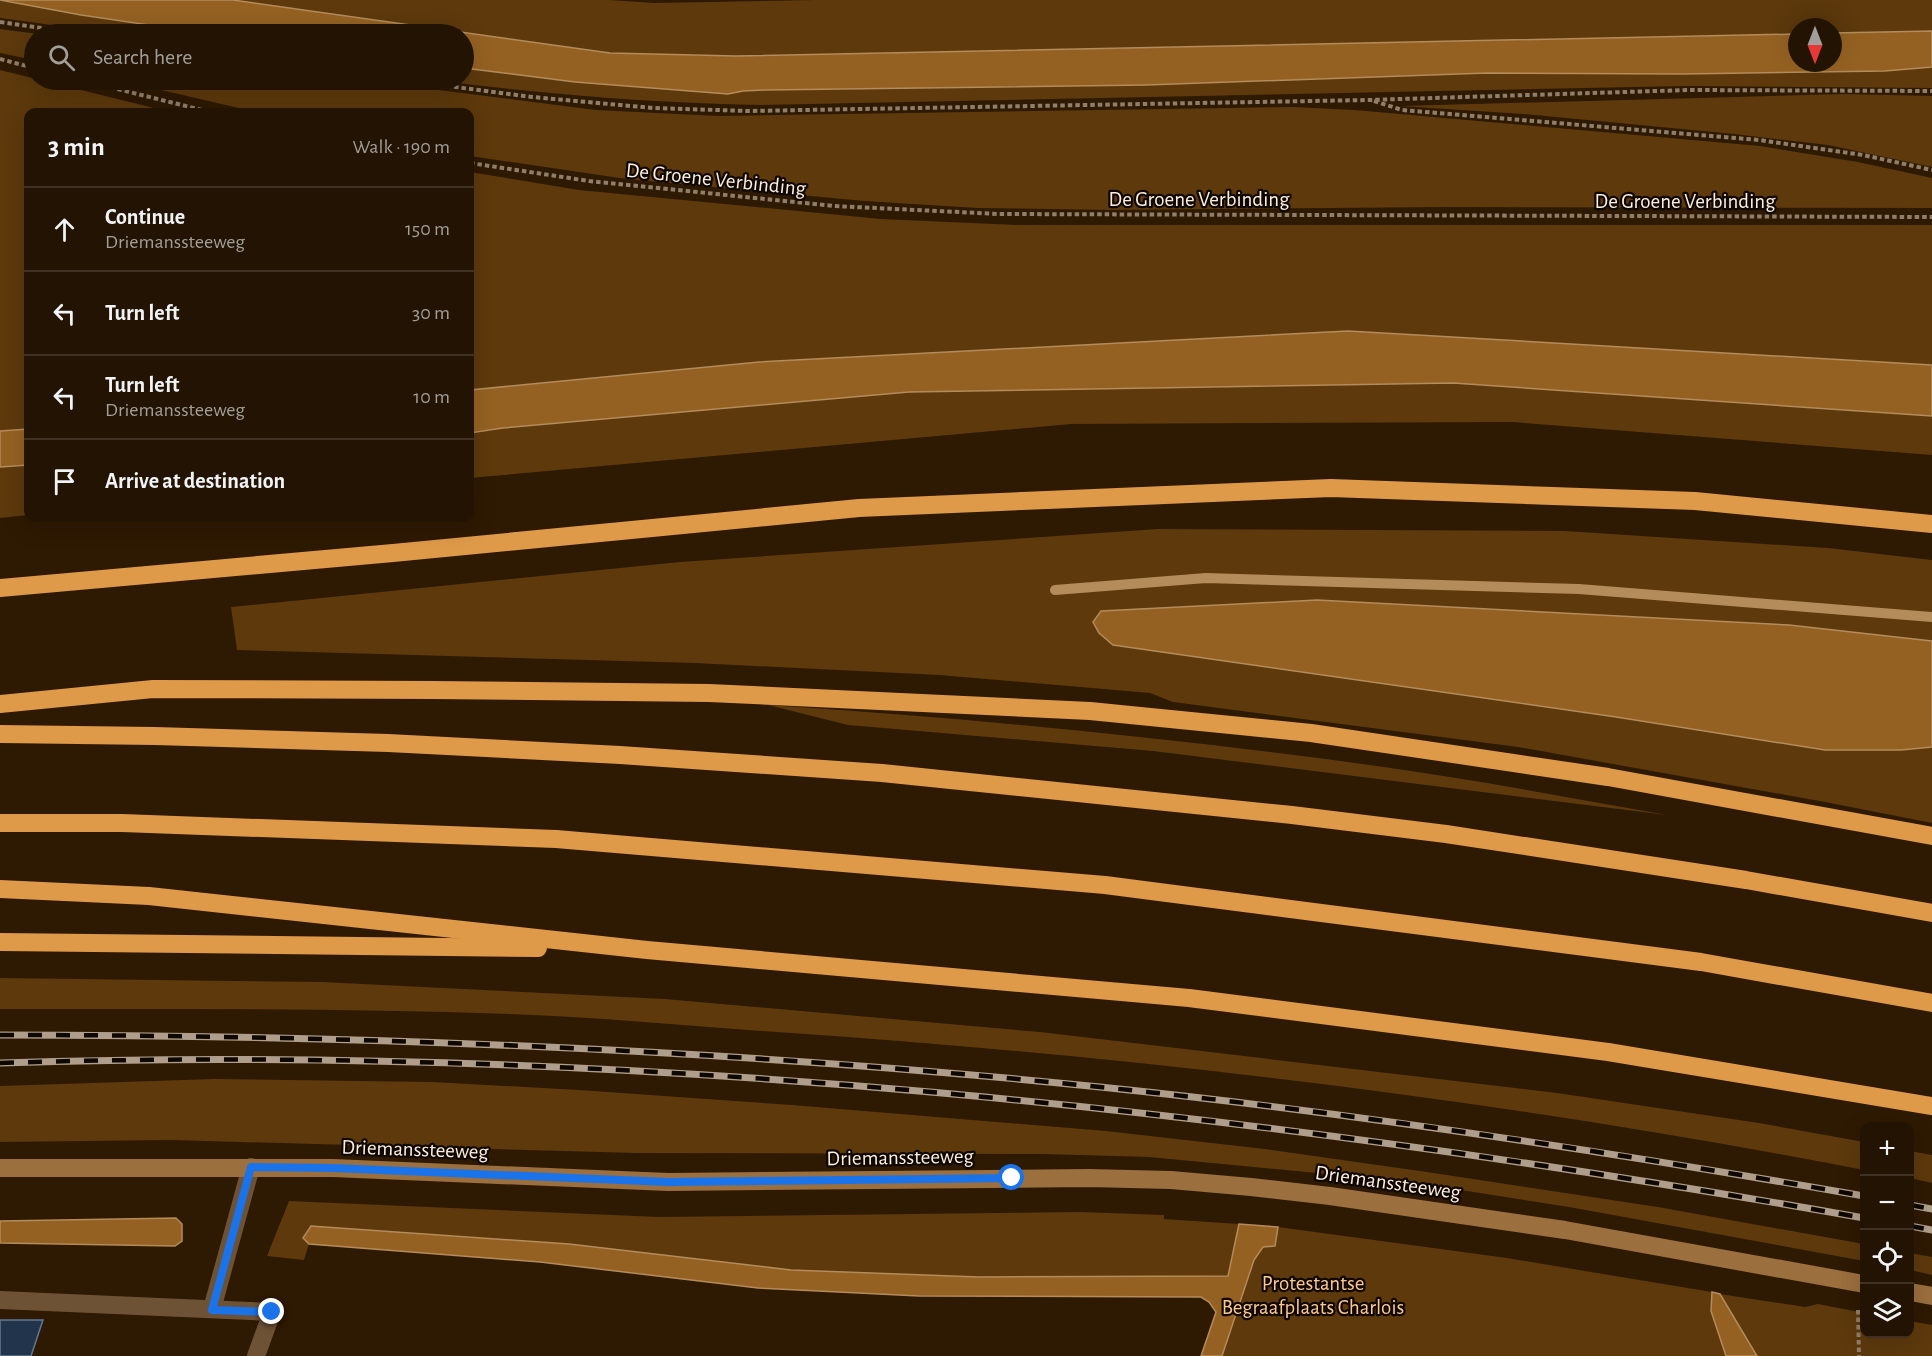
<!DOCTYPE html>
<meta charset="utf-8">
<style>
body{margin:0;font-family:"Alegreya Sans",sans-serif;background:#2e2011;color:#f1f3f6}
.controls{position:absolute;right:18px;bottom:18px;display:grid;overflow:hidden;border-radius:12px;box-shadow:0 6px 24px #0002}
.controls button{width:54px;height:54px;display:grid;place-items:center;padding:0;border:0;border-bottom:2px solid #3f3224;background:#221302;color:#f1f3f6;font:30px sans-serif}
.compass{position:absolute;left:1788px;top:18px;width:54px;height:54px;border-radius:50%;background:#221302;box-shadow:0 6px 24px #0002;rotate:180deg}
.stop{position:absolute;width:18px;height:18px;margin:-14px;border:4px solid #1a73e8;border-radius:50%;background:#fff}
.stop.end{background:#1a73e8;border-color:#fff;box-shadow:0 2px 6px #0008}
.list{margin:0;padding:0;list-style:none}
h2{display:flex;justify-content:space-between;align-items:center;height:78px;margin:0;padding:0 24px;font-size:26px}
h2 small{font-size:20px;font-weight:400;color:#a29e99}
.list li{display:grid;grid-template-columns:39px 1fr auto;gap:18px;align-items:center;box-sizing:border-box;height:84px;padding:0 24px;border-top:2px solid #3f3224}
.list b{display:block;font-size:22px;white-space:nowrap}
.list p{margin:0;font-size:20px;white-space:nowrap;color:#a29e99}
.list em{font-size:20px;font-style:normal;color:#a29e99}
.icon{flex:none;width:33px;height:33px;fill:none;stroke:currentColor;stroke-width:2;stroke-linecap:round;stroke-linejoin:round}
.map{position:relative;flex:none;width:1932px;height:1356px;overflow:hidden}
.search{position:absolute;background:#221302;box-shadow:0 6px 24px #0002;left:24px;top:24px;width:450px;height:66px;display:flex;align-items:center;gap:15px;box-sizing:border-box;padding:0 21px;border-radius:33px;color:#a29e99;font-size:22px}
.panel{position:absolute;background:#221302;box-shadow:0 6px 24px #0002;left:24px;top:108px;width:450px;height:414px;border-radius:12px}
.map>svg:first-child{display:block}
.green{fill:#5d390c}
.water{fill:#946122;stroke:#b48b5b;stroke-width:1.5}
.lines{fill:none;stroke-linecap:round;stroke-linejoin:round}
.stream{stroke:#b48b5b;stroke-width:10}
.building{fill:#21344c;stroke:#637894;stroke-width:1.5}
.path{stroke:#907e6b;stroke-width:4;stroke-dasharray:4.5 3;stroke-linecap:butt}
.lane{stroke:#6e5235;stroke-width:18}
.secondary{stroke:#9b6f3e;stroke-width:18}
.highway{stroke:#de9949;stroke-width:18}
.rail-casing{stroke:#af9e8c;stroke-width:7}
.rail{stroke:#0f0701;stroke-width:4.5;stroke-dasharray:14;stroke-linecap:butt}
.route{stroke:#1a73e8;stroke-width:8}
.labels{text-anchor:middle;stroke-width:4.5;stroke-linejoin:round;paint-order:stroke}
.street-label{font-size:21px;fill:#fdeee0;stroke:#0f0701}
.park-label{font-size:21px;fill:#fdc890;stroke:#0f0701}
</style>
<div class="map">
<svg width="1932" height="1356" viewBox="0 0 1932 1356">
<rect width="100%" height="100%" fill="#2e1902"/>
<g class="green">
<polygon points="0,0 81,15 210,34 118,34 0,18"/>
<polygon points="233,0 610,0 654,3 815,0 1932,0 1932,31 1833,33 1833,27 1797,27 1797,34 736,56 610,53"/>
<polygon points="0,29 38,34 34,34 34,60 0,53"/>
<path d="M1932 67V88L1685 86 760 105C650 103 543 94 434 80H464V68L575 82 728 94 743 91 765 90 1146 85 1487 73 1683 74 1885 71Z"/>
<polygon points="0,70 170,112 28,112 28,429 0,431"/>
<polygon points="118,80 359,80 596,110 719,116 1293,107 1355,110 1760,146 1858,162 1932,178 1932,208 1449,207 1112,210 977,208 864,201 626,179 470,156 470,112 256,112"/>
<polygon points="1845,94 1932,96 1932,167 1828,145 1734,134 1523,114 1400,106"/>
<polygon points="470,172 579,190 881,219 1017,225 1932,225 1932,365 1348,331 759,362 470,390"/>
<polygon points="1453,383 1932,416 1932,455 1512,422 1071,424 470,478 470,433 503,428 909,392"/>
<polygon points="28,465 28,515 0,518 0,467"/>
<polygon points="1158,529 1565,531 1828,548 1932,560 1932,823 1825,802 1518,747 1173,702 1150,693 939,675 695,663 237,650 231,607 680,562"/>
<path d="M768 705C970 718 1171 738 1370 765 1470 779 1568 797 1667 815L1153 751 848 725Z"/>
<path d="M0 978 322 982 665 999 1040 1032 1557 1093 1759 1123 1864 1142V1170C1510 1101 1150 1058 791 1033 697 1027 603 1017 509 1014 339 1008 169 1009 0 1009Z"/>
<polygon points="214,1079 433,1082 579,1090 792,1105 1106,1131 1265,1149 1427,1172 1658,1207 1864,1244 1864,1261 1569,1207 1410,1182 1149,1157 1042,1154 636,1153 170,1140 0,1142 0,1086"/>
<polygon points="1910,1151 1932,1155 1932,1183 1910,1178"/>
<polygon points="289,1201 659,1217 1080,1212 1164,1215 1164,1219 1239,1224 1228,1276 979,1277 791,1270 569,1244 311,1226 303,1237 309,1244 304,1260 267,1256"/>
<polygon points="1278,1227 1507,1258 1712,1292 1711,1311 1743,1356 1222,1356 1254,1260 1263,1247 1275,1245"/>
<polygon points="1910,1253 1932,1257 1932,1275 1910,1270"/>
<polygon points="1720,1294 1805,1307 1818,1304 1864,1313 1864,1334 1910,1334 1910,1321 1932,1325 1932,1356 1757,1356"/>
</g>
<g class="water">
<polygon points="0,0 233,0 610,53 736,56 1797,34 1797,63 1833,63 1833,33 1932,31 1932,67 1885,71 1683,74 1487,73 1146,85 765,90 743,91 728,94 575,82 464,68 464,34 210,34 81,15"/>
<polygon points="1348,331 1932,365 1932,416 1453,383 909,392 503,428 470,433 470,390 759,362"/>
<polygon points="28,429 28,465 0,467 0,431"/>
<polygon points="1317,600 1789,625 1932,641 1932,747 1901,750 1825,750 1616,717 1113,645 1099,633 1093,622 1101,611"/>
<polygon points="176,1218 182,1224 182,1241 175,1246 0,1243 0,1221"/>
<polygon points="1239,1224 1278,1227 1275,1246 1263,1247 1254,1260 1222,1356 1201,1356 1216,1312 1209,1302 1201,1297 919,1296 758,1288 540,1262 309,1244 303,1238 311,1226 569,1244 791,1270 979,1277 1228,1276"/>
<polygon points="1712,1292 1720,1294 1757,1356 1726,1356 1711,1311"/>
</g>
<g class="lines">
<polyline class="stream" points="1055,590 1206,578 1579,589 1932,617"/>
</g>
<polygon class="building" points="0,1320 43,1320 31,1356 0,1356"/>
<g class="lines">
<g class="path">
<polyline points="0,22 83,34"/>
<polyline points="0,59 34,68"/>
<polyline points="81,80 210,112"/>
<polyline points="402,80 532,97 653,108 748,111 1369,100 1688,90 1932,91"/>
<polyline points="1374,101 1402,110 1759,140 1863,155 1932,170"/>
<polyline points="470,163 589,181 834,206 999,214 1932,217"/>
<polyline points="1858,1310 1859,1356"/>
</g>
<g class="lane">
<polyline points="0,1300 272,1312 256,1356"/>
<polyline points="212,1309 251,1167"/>
</g>
<g class="secondary">
<polyline points="0,1168 333,1168 668,1182 1089,1178 1171,1180 1251,1187 1330,1196 1565,1230 1864,1284"/>
<polyline points="1910,1292 1932,1296"/>
</g>
<g class="highway">
<polyline points="0,588 393,553 859,508 1331,488 1695,501 1932,524"/>
<polyline points="0,704 153,689 432,690 709,693 1090,711 1311,733 1608,777 1932,836"/>
<polyline points="0,734 155,736 388,743 620,755 882,773 1292,815 1446,834 1746,880 1932,913"/>
<polyline points="0,823 122,823 556,839 1105,885 1701,962 1932,1003"/>
<polyline points="0,889 149,896 647,950 1189,998 1608,1052 1932,1106"/>
<polyline points="0,942 538,948"/>
</g>
<defs>
<g id="rail">
<path d="M0 1035C368 1035 734 1050 1100 1087 1356 1113 1611 1152 1864 1196"/>
<path d="M0 1063C625 1043 1250 1110 1864 1218"/>
<polyline points="1910,1205 1932,1209"/>
<polyline points="1910,1226 1932,1230"/>
</g>
</defs>
<use href="#rail" class="rail-casing"/>
<use href="#rail" class="rail"/>
</g>
<g class="lines">
<polyline class="route" points="272,1312 212,1310 251,1167 333,1168 668,1182 1012,1178"/>
</g>
<g class="labels">
<g class="street-label">
<text transform="translate(716 179) rotate(6)" y="7">De Groene Verbinding</text>
<text x="1199" y="206">De Groene Verbinding</text>
<text x="1685" y="208">De Groene Verbinding</text>
<text transform="translate(415 1149) rotate(2)" y="7">Driemanssteeweg</text>
<text transform="translate(900 1157) rotate(-1)" y="7">Driemanssteeweg</text>
<text transform="translate(1388 1182) rotate(8)" y="7">Driemanssteeweg</text>
</g>
<g class="park-label">
<text x="1313" y="1290">Protestantse<tspan x="1313" dy="24">Begraafplaats Charlois</tspan></text>
</g>
</g>
</svg>
<div class="controls">
<button>+</button>
<button>−</button>
<button><svg class="icon" aria-label="locate" viewBox="0 0 24 24"><circle cx="12" cy="12" r="6"/><path d="M12 2v4M12 18v4M2 12h4M18 12h4"/></svg></button>
<button><svg class="icon" aria-label="layers" viewBox="0 0 24 24"><path d="M12 4l9 5-9 5-9-5zM3 14l9 5 9-5"/></svg></button>
</div>
<svg class="compass" viewBox="-18 -18 36 36"><path d="M0-13l5 13h-10z" fill="#e53935"/><path d="M0 13l5-13h-10z" fill="#a29e99"/></svg>
<div class="stop" style="left:1012px;top:1178px"></div>
<div class="stop end" style="left:272px;top:1312px"></div>
<div class="search"><svg class="icon" aria-label="search" viewBox="0 0 24 24"><circle cx="10" cy="10" r="6"/><path d="M15 15l6 6"/></svg>Search here</div>
<section class="panel">
<h2>3 min<small>Walk · 190 m</small></h2>
<ul class="list">
<li><svg class="icon" aria-label="ahead" viewBox="0 0 24 24"><path d="M12 20V5M6 11l6-6 6 6"/></svg><div><b>Continue</b><p>Driemanssteeweg</p></div><em>150 m</em></li>
<li><svg class="icon" aria-label="left" viewBox="0 0 24 24"><path d="M17 20v-9H6M10 6l-5 5 5 5"/></svg><div><b>Turn left</b></div><em>30 m</em></li>
<li><svg class="icon" aria-label="left" viewBox="0 0 24 24"><path d="M17 20v-9H6M10 6l-5 5 5 5"/></svg><div><b>Turn left</b><p>Driemanssteeweg</p></div><em>10 m</em></li>
<li><svg class="icon" aria-label="arrive" viewBox="0 0 24 24"><path d="M6 21V4h12l-3 4 3 4H6"/></svg><div><b>Arrive at destination</b></div></li>
</ul>
</section>
</div>
